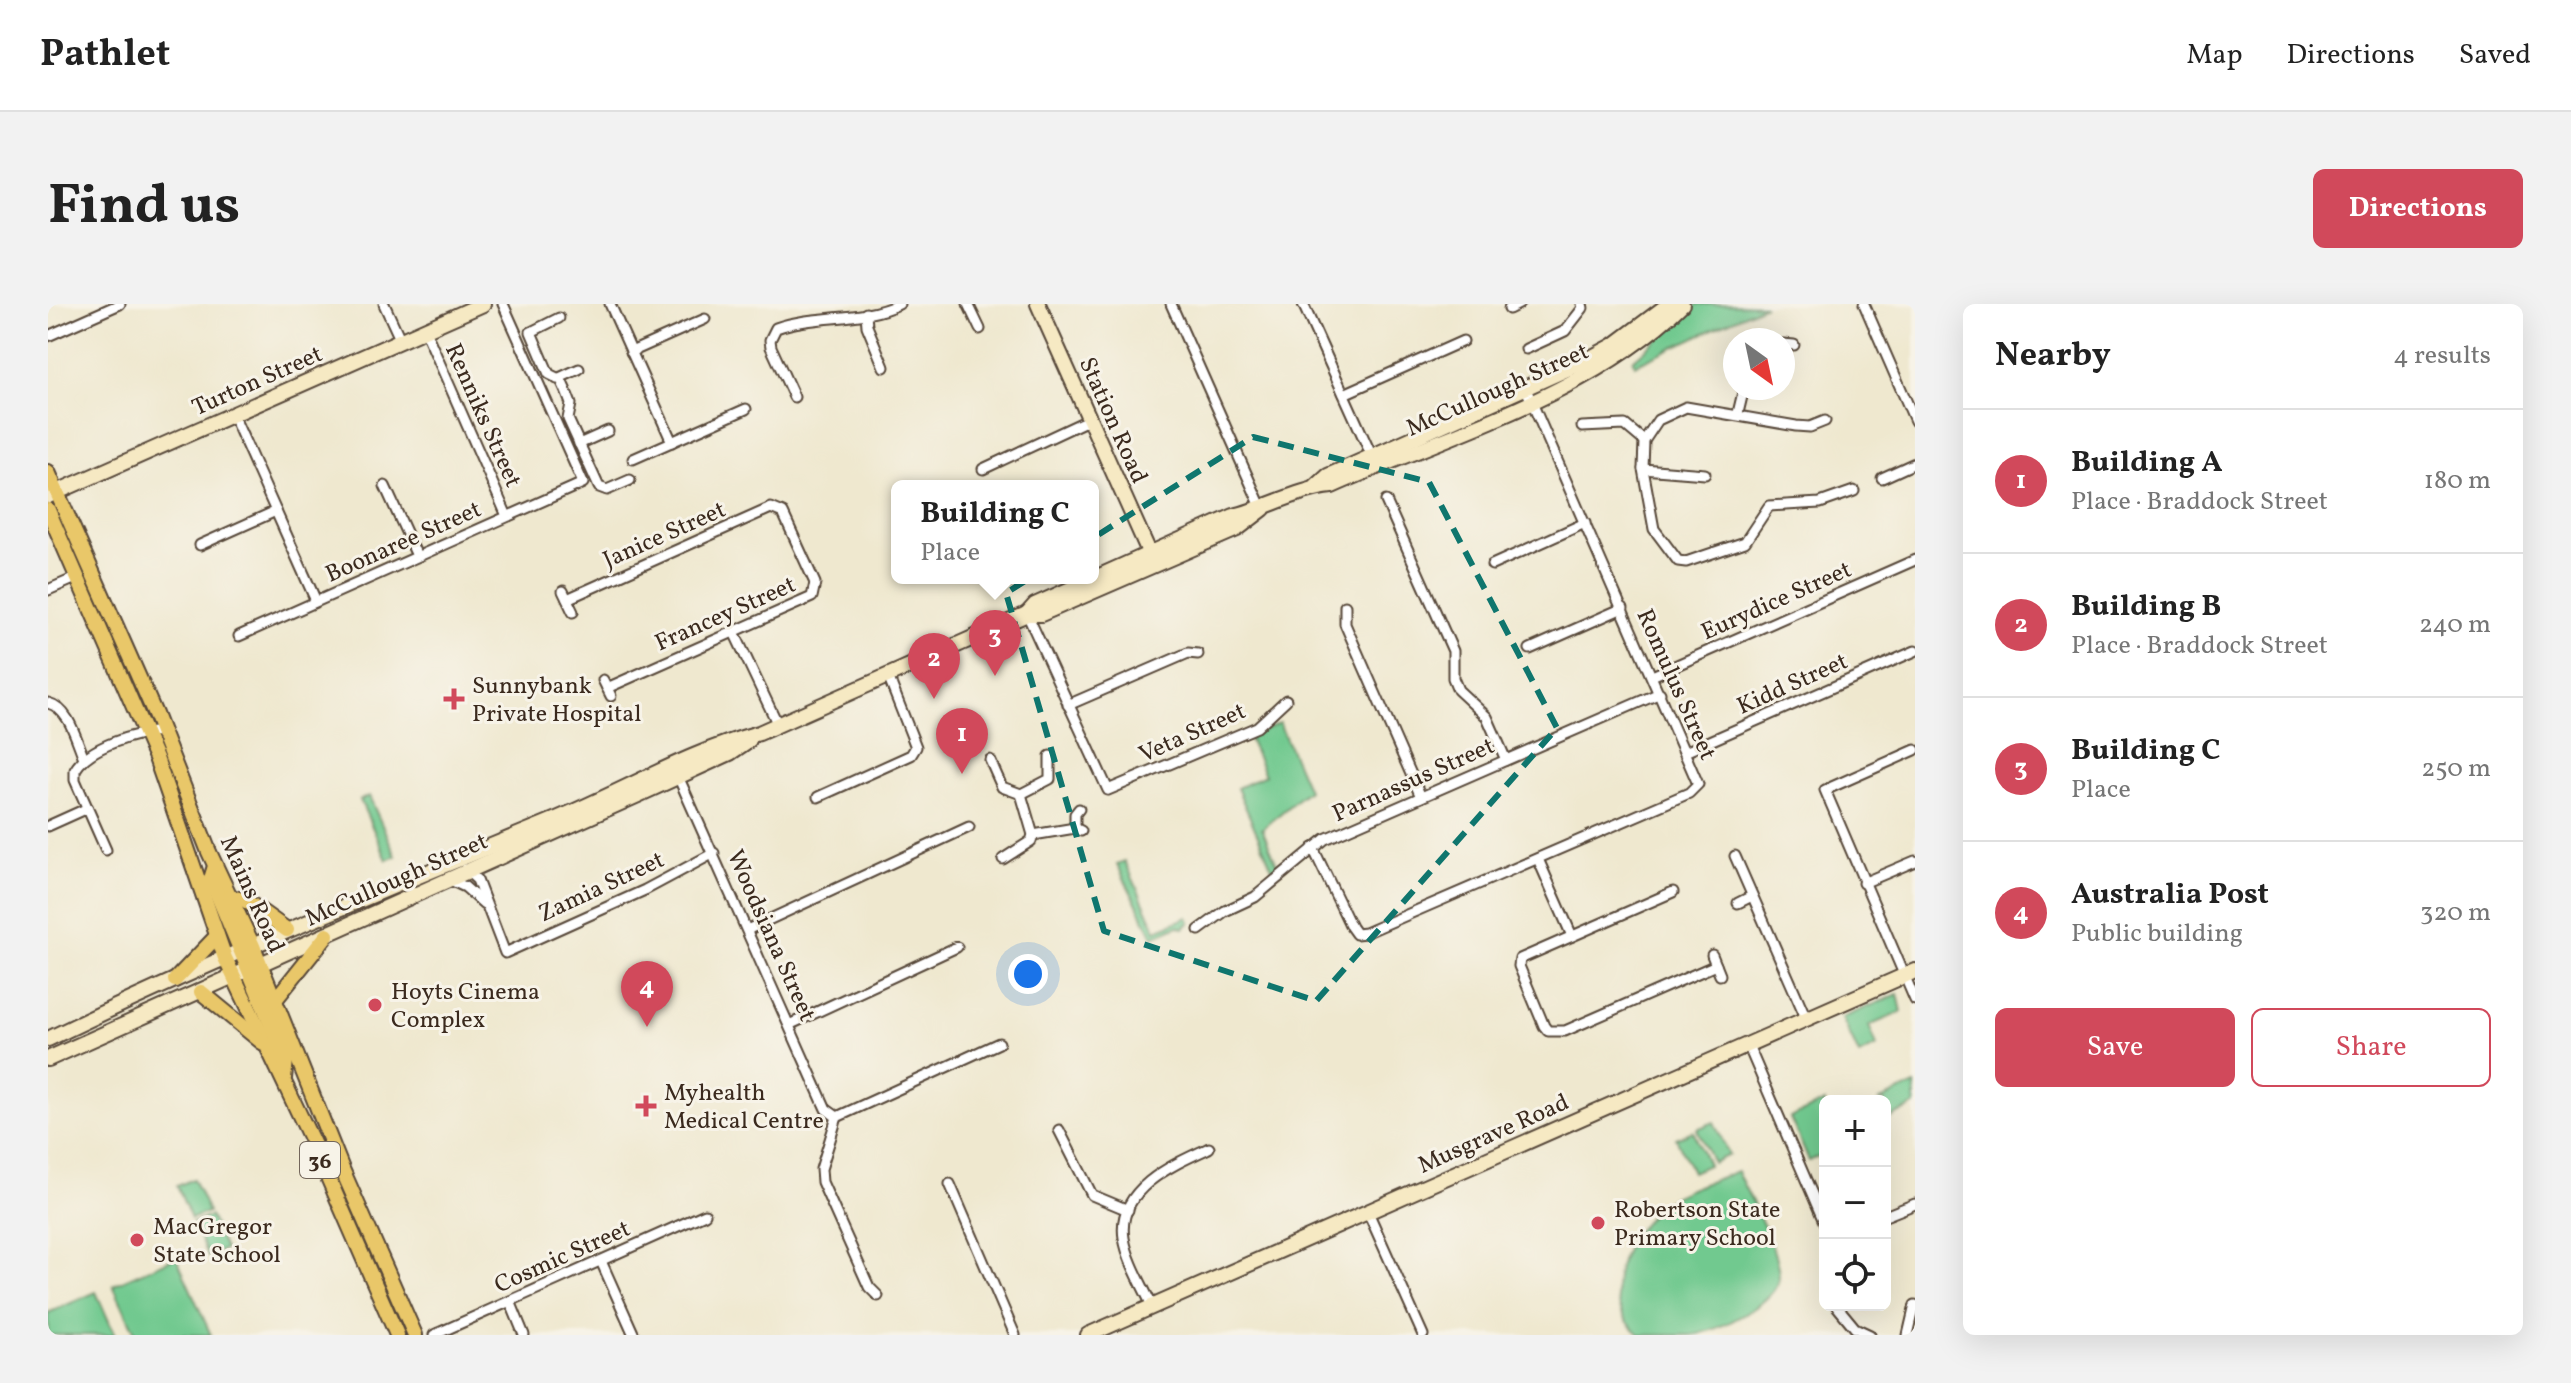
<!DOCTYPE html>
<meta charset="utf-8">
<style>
body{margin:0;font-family:Vollkorn,serif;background:#f2f2f2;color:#222}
.controls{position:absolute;right:24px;bottom:24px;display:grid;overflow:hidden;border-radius:12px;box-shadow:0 8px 32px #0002}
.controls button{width:72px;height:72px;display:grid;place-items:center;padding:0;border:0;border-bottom:2px solid #e0e0e0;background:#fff;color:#222;font:40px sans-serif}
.compass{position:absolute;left:1675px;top:24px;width:72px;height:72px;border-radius:50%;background:#fff;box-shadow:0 8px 32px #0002;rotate:147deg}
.you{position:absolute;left:980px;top:670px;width:28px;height:28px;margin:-20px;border:6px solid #fff;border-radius:50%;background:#1a73e8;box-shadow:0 0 0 12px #1a73e833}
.badge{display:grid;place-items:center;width:52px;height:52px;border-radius:50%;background:#d1495b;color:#fff;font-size:26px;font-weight:700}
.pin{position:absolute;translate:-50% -66px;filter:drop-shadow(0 2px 4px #0008)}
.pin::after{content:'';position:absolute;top:42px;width:28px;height:24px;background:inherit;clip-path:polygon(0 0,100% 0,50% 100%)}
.popup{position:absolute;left:843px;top:176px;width:208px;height:104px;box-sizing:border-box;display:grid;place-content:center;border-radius:12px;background:#fff;filter:drop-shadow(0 2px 6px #0005);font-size:26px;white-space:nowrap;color:#767676}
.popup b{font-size:30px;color:#222}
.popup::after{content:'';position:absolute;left:50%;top:100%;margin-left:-16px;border:16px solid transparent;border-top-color:#fff}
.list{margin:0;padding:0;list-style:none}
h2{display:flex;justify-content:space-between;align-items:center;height:104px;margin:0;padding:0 32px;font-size:34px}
h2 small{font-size:26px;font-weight:400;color:#767676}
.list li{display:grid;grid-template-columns:52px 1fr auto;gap:24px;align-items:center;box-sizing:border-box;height:144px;padding:0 32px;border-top:2px solid #e0e0e0}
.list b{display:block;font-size:30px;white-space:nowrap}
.list p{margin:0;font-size:26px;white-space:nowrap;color:#767676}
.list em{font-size:26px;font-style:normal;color:#767676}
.actions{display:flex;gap:16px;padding:24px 32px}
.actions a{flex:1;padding:18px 0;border:2px solid #d1495b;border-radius:12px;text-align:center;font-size:28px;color:#d1495b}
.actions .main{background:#d1495b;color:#fff}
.icon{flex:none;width:44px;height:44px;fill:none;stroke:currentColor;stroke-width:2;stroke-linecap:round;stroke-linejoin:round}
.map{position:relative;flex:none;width:1867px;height:1031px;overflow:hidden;border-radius:12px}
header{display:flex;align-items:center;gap:48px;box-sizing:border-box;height:112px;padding:0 40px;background:#fff;border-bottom:2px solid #e0e0e0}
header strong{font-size:38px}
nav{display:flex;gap:44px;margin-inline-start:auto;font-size:28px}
.intro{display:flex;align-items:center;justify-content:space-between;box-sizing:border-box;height:192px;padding:0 48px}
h1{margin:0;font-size:56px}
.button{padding:20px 36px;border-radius:12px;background:#d1495b;color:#fff;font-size:28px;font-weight:700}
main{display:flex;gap:48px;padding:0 48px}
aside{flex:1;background:#fff;border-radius:12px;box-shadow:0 8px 32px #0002}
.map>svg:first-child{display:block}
.green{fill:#71c98f;stroke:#567a56;stroke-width:2}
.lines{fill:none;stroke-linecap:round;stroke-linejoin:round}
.street-casing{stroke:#564639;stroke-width:13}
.secondary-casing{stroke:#564639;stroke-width:18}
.primary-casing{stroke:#564639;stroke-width:18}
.street{stroke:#fff;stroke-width:9}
.secondary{stroke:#f6e9c3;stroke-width:14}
.primary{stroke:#e9c769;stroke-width:14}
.marked{fill:none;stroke:#0f766e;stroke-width:6;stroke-dasharray:16 10;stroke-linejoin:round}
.poi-dot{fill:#d1495b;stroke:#f7f3e8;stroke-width:3}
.labels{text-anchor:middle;stroke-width:6;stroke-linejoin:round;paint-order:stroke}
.shield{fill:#f7f3e8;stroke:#73665b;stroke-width:2}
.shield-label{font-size:22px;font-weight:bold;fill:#3b2a1e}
.street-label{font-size:24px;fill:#3b2a1e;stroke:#f7f3e8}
.poi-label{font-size:24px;fill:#3b2a1e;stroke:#f7f3e8;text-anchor:start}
</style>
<header>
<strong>Pathlet</strong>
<nav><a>Map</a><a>Directions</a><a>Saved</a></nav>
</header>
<div class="intro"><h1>Find us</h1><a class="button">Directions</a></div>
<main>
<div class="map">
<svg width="1867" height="1031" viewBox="0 0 1867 1031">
<rect width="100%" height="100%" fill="#f7f3e8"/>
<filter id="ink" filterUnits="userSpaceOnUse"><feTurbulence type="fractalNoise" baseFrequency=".0125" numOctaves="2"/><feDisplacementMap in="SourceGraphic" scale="16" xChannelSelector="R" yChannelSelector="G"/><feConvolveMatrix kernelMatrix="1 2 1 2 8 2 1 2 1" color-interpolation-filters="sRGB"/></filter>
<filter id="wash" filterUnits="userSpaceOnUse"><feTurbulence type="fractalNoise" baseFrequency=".006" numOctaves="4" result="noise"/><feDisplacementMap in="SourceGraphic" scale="32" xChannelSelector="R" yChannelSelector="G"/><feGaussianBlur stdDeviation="1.8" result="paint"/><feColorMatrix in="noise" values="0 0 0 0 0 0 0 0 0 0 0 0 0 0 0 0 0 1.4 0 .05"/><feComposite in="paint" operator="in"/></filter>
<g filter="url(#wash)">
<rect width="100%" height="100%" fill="#efe8cf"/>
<g class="green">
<polygon points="1650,0 1717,1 1587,61 1585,56"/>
<polygon points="1231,419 1260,486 1214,525 1230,562 1225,566 1189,484 1217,471 1200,433"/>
<polygon points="321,492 348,552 339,556 312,496"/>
<polygon points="1077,557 1108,626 1140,613 1142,618 1136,624 1130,622 1105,633 1069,560"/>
<polygon points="1850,690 1854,708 1821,722 1829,742 1811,751 1794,714"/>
<polygon points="1867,781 1867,801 1837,817 1837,797 1830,797"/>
<polygon points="1777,798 1777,850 1761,857 1742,814"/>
<polygon points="1666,818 1681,851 1665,859 1649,825"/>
<polygon points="1645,827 1660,861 1644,868 1628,834"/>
<path d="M1689 867C1702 896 1729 941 1731 971 1732 998 1667 1029 1643 1031 1627 1031 1610 1031 1593 1031 1544 994 1576 931 1615 900 1634 885 1666 877 1689 867Z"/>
<polygon points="145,875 160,908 143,915 129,882"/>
<polygon points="162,912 177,945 160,953 145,919"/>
<polygon points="128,953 163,1031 88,1031 65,981"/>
<polygon points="48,988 67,1031 0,1031 0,1009"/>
</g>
</g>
<g filter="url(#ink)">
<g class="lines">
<defs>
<g id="street">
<polyline points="336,0 353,37"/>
<polyline points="562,0 624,138"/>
<polyline points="920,0 932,25"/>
<polyline points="1123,0 1214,205"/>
<polyline points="1255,0 1326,157"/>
<polyline points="1816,0 1867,117"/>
<polyline points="1461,5 1471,0"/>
<polyline points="818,9 819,22 836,63"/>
<polyline points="511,14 483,28 501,70 513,76 518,87 523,100 520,115 551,183 559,186 582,176"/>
<polyline points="377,26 459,212"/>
<polyline points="0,32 72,0"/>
<polyline points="1709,36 1716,36"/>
<polyline points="1735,40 1746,41"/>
<polyline points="1478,45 1517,27 1535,4 1534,0"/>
<polyline points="583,48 657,15"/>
<polyline points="509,75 531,65"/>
<polyline points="1296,90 1415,37"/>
<path d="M746 93 723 43 722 36 728 24C768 10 814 18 851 0"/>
<polyline points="1690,109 1696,84"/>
<polyline points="185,111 268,297"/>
<polyline points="1777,117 1762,123 1748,122 1638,103 1610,116 1596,137 1595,165 1606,225 1630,257 1638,258 1697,238 1721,202 1772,199 1806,187"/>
<polyline points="1534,123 1577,121 1596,137"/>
<polyline points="531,140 560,127"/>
<polyline points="585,155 698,105"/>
<polyline points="935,165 1042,115"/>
<polyline points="1595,165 1657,170"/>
<polyline points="1834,174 1867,159"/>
<polyline points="337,182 369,252"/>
<polyline points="1338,197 1405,347 1405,374 1410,386 1439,413 1458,456"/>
<polyline points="152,241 228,207"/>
<polyline points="1444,261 1537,219"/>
<polyline points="0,286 30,273"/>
<polyline points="515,287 525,308"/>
<polyline points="519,295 723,204 735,209 767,279 764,293 559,384"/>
<polyline points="1297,302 1297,320 1373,493"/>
<polyline points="979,310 1060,486 1209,423 1238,396"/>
<polyline points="686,328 730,421"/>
<polyline points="191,332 535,179 455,0"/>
<polyline points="1482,345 1575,304"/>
<polyline points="1604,372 1867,256"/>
<polyline points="555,376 563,392"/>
<path d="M0 399C21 404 28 435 36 454"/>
<polyline points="1020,401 1140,349 1150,350"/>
<polyline points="1867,446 1777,486 1867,696"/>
<polyline points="1637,448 1867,347"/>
<polyline points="942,456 954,483 973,490 985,531 983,537 955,555"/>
<polyline points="629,470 778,805 789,813"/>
<polyline points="973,490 1002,475 1002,452"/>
<polyline points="770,493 863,451 868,443 840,372"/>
<polyline points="0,522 40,504"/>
<polyline points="1027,524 1027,510 1031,505"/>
<polyline points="985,531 1027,524 1033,527"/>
<polyline points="1265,544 1303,623 1308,630 1317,629 1641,489 1650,480 1478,85"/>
<path d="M58 546 27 476V466C41 442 88 429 114 427"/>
<polyline points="1687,552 1759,716"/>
<polyline points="1490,555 1524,632"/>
<polyline points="417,565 429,576 457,649 597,586 666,549"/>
<polyline points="400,575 417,583 436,600"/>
<polyline points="1815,579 1867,557"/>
<polyline points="1625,588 1472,655 1471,662 1496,722 1500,727 1517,727 1668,661"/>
<polyline points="1690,599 1702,593"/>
<polyline points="701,625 921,523"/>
<polyline points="1151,626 1177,607 1207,593 1277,535 1612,389"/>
<polyline points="1664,651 1672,671"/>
<polyline points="743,720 909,643"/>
<polyline points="1700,741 1777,920"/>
<polyline points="789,813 773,865 774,878 821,983 830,992"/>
<polyline points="789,813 951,739"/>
<polyline points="1011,826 1044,891 1080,906"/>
<polyline points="902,880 967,1031"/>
<polyline points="1320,908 1375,1031"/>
<polyline points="1837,912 1867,900"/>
<polyline points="553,957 586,1031"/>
<polyline points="462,997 476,1031"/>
<polyline points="1788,1001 1807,1024 1822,1031"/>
<path d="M1105 1004C1095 982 1080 958 1076 934 1068 885 1126 860 1161 844"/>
<polyline points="386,1031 657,910"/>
<polyline points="1860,1031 1867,1001"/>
</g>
<g id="secondary">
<polyline points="990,0 1105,257"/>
<polyline points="1268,183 1280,172 1539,56 1565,42 1621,0"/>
<polyline points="0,192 435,0"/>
<path d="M979 310 987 301 1186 212C1219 204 1251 185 1284 182 1401 130 1542 91 1634 0"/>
<path d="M0 735C167 654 339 585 511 514 578 486 641 448 711 429L979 310H993L1189 225 1215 205"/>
<polyline points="0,755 590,491 682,449 701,436"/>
<polyline points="1040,1031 1867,667"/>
</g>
<g id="primary">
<polyline points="0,168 107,410 161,548 205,642 294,865 367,1031"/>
<polyline points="0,206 108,454 177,654 265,839 349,1031"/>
<polyline points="167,562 163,575 238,756 236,774"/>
<polyline points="182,593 197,596 239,626"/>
<polyline points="127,676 169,632"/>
<polyline points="153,688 214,738"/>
<polyline points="227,696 279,631"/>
</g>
</defs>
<use href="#street" class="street-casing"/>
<use href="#secondary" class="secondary-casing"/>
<use href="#primary" class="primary-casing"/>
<use href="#street" class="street"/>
<use href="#secondary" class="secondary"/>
<use href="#primary" class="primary"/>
</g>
</g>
<path class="marked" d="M1205 133 1381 178 1509 424 1268 697 1056 627 958 289Z"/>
<g class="poi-dot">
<path d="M402 383h8v8h8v8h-8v8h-8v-8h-8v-8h8z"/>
<circle cx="327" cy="701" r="8"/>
<path d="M594 790h8v8h8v8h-8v8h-8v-8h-8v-8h8z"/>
<circle cx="1550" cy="919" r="8"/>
<circle cx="89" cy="936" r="8"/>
</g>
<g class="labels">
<rect class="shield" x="252" y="838" width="40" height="36" rx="6"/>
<g class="shield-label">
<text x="272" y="864">36</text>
</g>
<g class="street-label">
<text transform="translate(209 76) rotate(-24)" y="8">Turton Street</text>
<text transform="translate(1449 85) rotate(-24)" y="8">McCullough Street</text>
<text transform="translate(436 111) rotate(66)" y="8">Renniks Street</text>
<text transform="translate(1066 116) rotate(66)" y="8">Station Road</text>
<text transform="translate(616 230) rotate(-24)" y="8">Janice Street</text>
<text transform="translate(355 237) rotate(-24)" y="8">Boonaree Street</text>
<text transform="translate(1728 296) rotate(-24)" y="8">Eurydice Street</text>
<text transform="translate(677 309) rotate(-24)" y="8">Francey Street</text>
<text transform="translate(1744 379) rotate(-24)" y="8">Kidd Street</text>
<text transform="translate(1629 380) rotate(66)" y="8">Romulus Street</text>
<text transform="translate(1144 428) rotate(-24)" y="8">Veta Street</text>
<text transform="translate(1365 475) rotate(-24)" y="8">Parnassus Street</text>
<text transform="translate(348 575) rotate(-24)" y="8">McCullough Street</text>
<text transform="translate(553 582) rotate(-25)" y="8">Zamia Street</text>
<text transform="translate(205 590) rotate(66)" y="8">Mains Road</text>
<text transform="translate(724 631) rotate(66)" y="8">Woodsiana Street</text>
<text transform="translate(1445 829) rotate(-24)" y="8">Musgrave Road</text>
<text transform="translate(514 952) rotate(-24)" y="8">Cosmic Street</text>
</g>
<g class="poi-label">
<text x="424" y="389">Sunnybank<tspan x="424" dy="28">Private Hospital</tspan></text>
<text x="343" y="695">Hoyts Cinema<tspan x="343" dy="28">Complex</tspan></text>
<text x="616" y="796">Myhealth<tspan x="616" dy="28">Medical Centre</tspan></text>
<text x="1566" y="913">Robertson State<tspan x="1566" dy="28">Primary School</tspan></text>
<text x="105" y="930">MacGregor<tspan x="105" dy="28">State School</tspan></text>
</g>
</g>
</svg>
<div class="controls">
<button>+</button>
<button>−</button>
<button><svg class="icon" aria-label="locate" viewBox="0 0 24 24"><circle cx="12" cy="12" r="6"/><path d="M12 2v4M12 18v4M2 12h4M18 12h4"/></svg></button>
</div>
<svg class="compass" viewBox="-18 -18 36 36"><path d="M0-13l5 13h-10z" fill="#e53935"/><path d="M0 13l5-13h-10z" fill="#767676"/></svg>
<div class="you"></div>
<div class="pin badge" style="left:914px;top:470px">1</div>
<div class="pin badge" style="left:886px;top:395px">2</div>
<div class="pin badge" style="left:947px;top:372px">3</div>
<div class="popup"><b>Building C</b>Place</div>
<div class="pin badge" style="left:599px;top:723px">4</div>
</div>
<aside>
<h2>Nearby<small>4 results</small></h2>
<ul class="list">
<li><span class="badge">1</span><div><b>Building A</b><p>Place · Braddock Street</p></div><em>180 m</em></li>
<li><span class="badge">2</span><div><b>Building B</b><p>Place · Braddock Street</p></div><em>240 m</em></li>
<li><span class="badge">3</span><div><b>Building C</b><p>Place</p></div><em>250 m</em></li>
<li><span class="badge">4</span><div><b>Australia Post</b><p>Public building</p></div><em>320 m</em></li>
</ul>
<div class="actions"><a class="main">Save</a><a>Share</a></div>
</aside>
</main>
